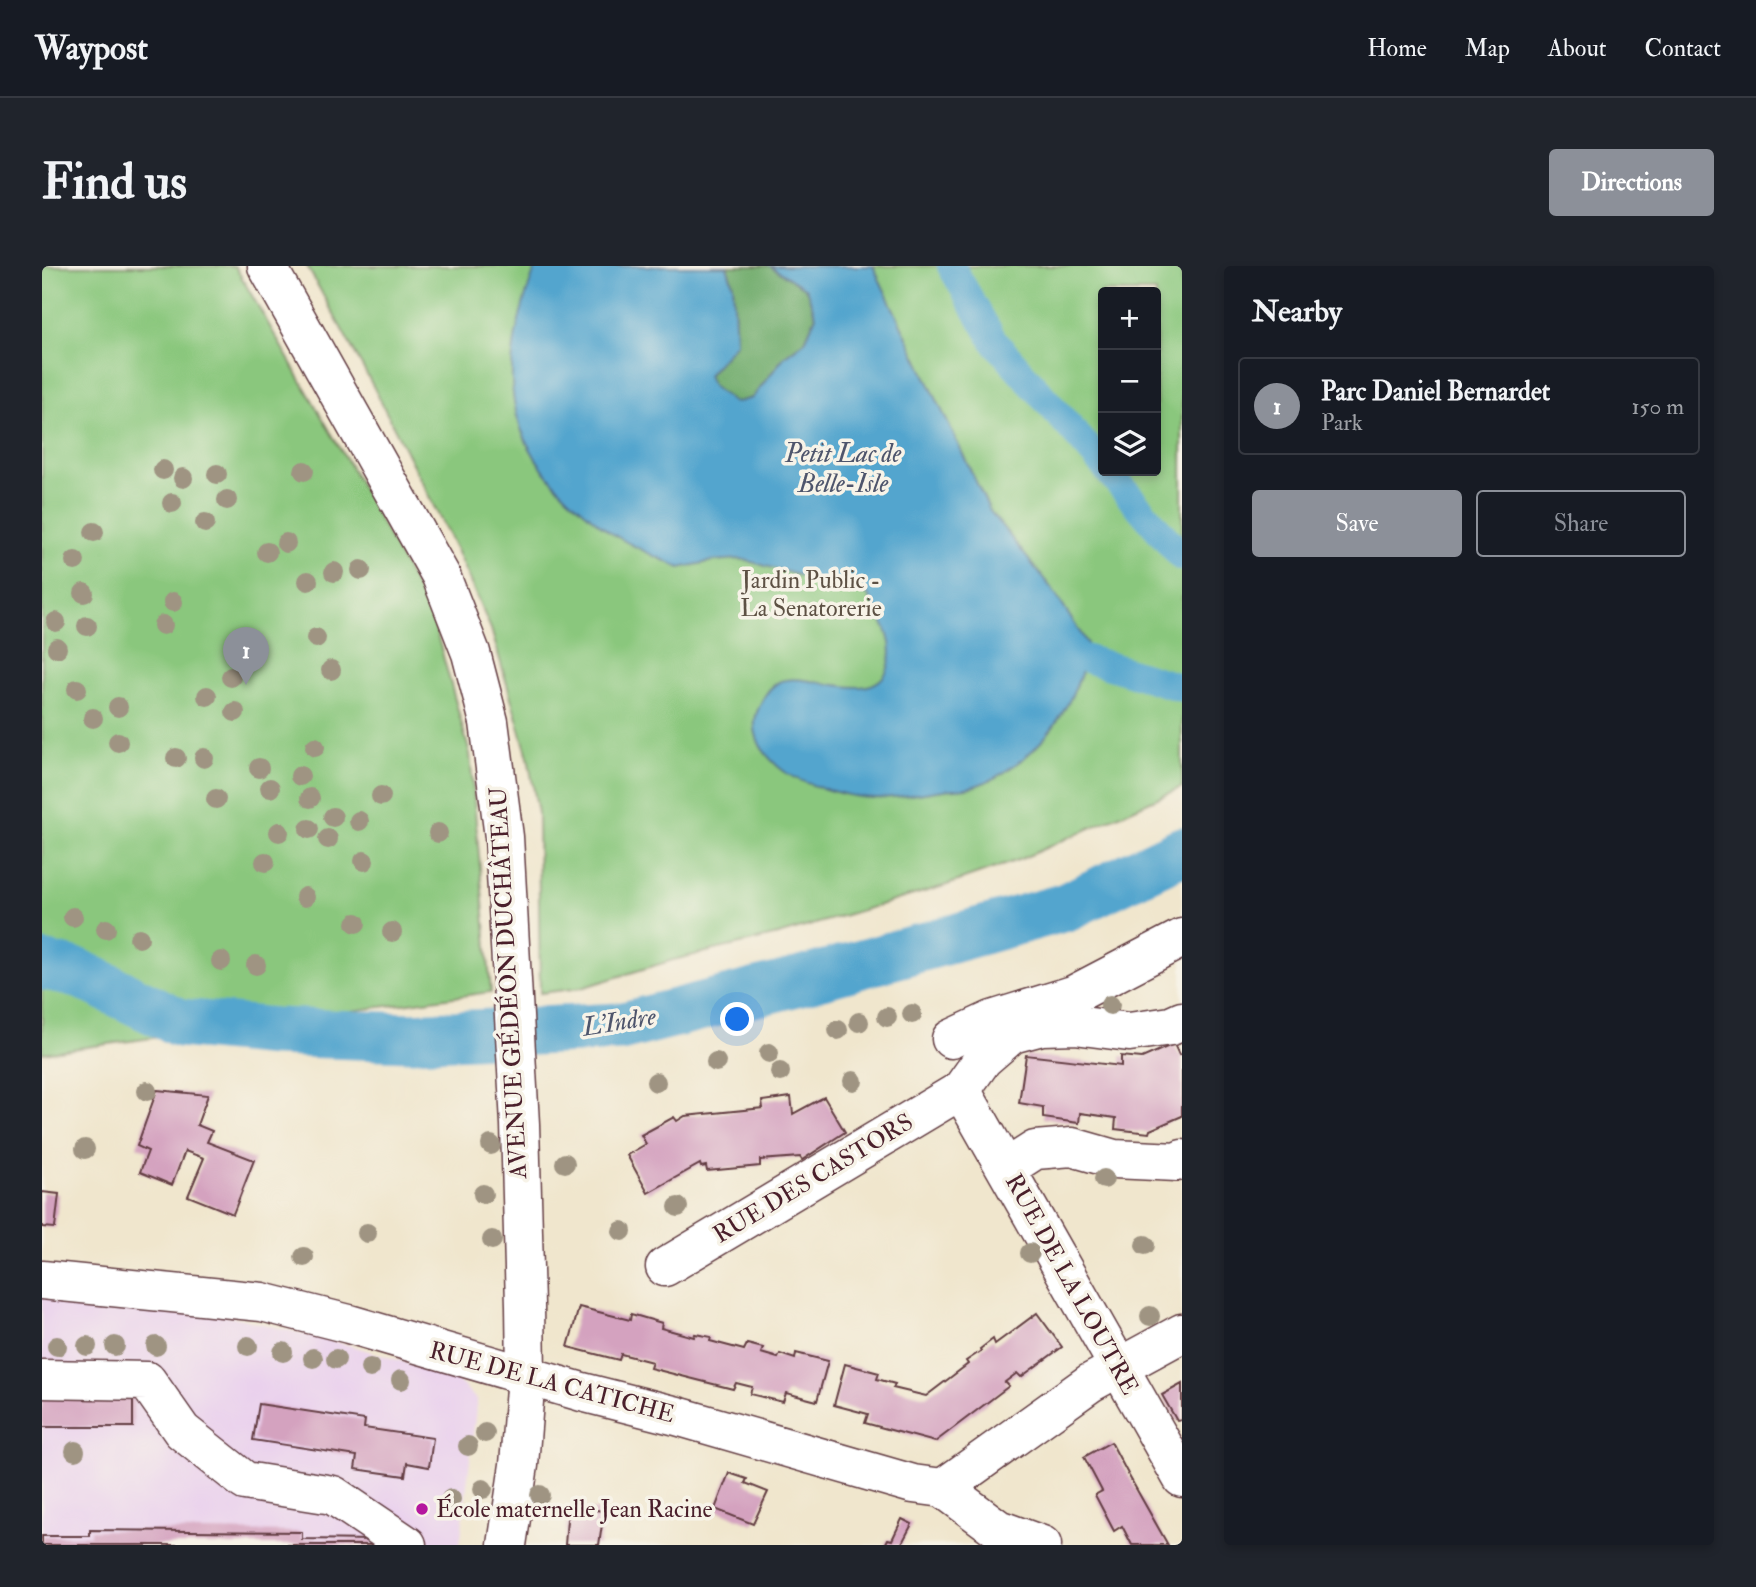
<!DOCTYPE html>
<meta charset="utf-8">
<style>
body{margin:0;font-family:"IM FELL Double Pica",serif;background:#20242c;color:#f1f3f6}
.controls{position:absolute;right:21px;top:21px;display:grid;overflow:hidden;border-radius:7px;box-shadow:0 4px 10px #0003}
.controls button{width:63px;height:63px;display:grid;place-items:center;padding:0;border:0;border-bottom:2px solid #363941;background:#171b24;color:#f1f3f6;font:35px sans-serif}
.you{position:absolute;left:696px;top:754px;width:24px;height:24px;margin:-18px;border:5px solid #fff;border-radius:50%;background:#1a73e8;box-shadow:0 0 0 10px #1a73e833}
.badge{display:grid;place-items:center;width:46px;height:46px;border-radius:50%;background:#8c9099;color:#fff;font-size:23px;font-weight:700}
.pin{position:absolute;translate:-50% -58px;filter:drop-shadow(0 2px 4px #0008)}
.pin::after{content:'';position:absolute;top:37px;width:24px;height:21px;background:inherit;clip-path:polygon(0 0,100% 0,50% 100%)}
.list{margin:0;padding:0;list-style:none}
h2{display:flex;justify-content:space-between;align-items:center;height:91px;margin:0;padding:0 28px;font-size:30px}
h2 small{font-size:23px;font-weight:400;color:#9ea1a6}
.list li{display:grid;grid-template-columns:46px 1fr auto;gap:21px;align-items:center;box-sizing:border-box;height:98px;margin:0 14px 14px;padding:0 14px;border:2px solid #363941;border-radius:7px}
.list b{display:block;font-size:26px;white-space:nowrap}
.list p{margin:0;font-size:23px;white-space:nowrap;color:#9ea1a6}
.list em{font-size:23px;font-style:normal;color:#9ea1a6}
.actions{display:flex;gap:14px;padding:21px 28px}
.actions a{flex:1;padding:16px 0;border:2px solid #8c9099;border-radius:7px;text-align:center;font-size:24px;color:#8c9099}
.actions .main{background:#8c9099;color:#fff}
.icon{flex:none;width:38px;height:38px;fill:none;stroke:currentColor;stroke-width:2;stroke-linecap:round;stroke-linejoin:round}
.map{position:relative;flex:none;width:1140px;height:1279px;overflow:hidden;border-radius:7px}
header{display:flex;align-items:center;gap:42px;box-sizing:border-box;height:98px;padding:0 35px;background:#171b24;border-bottom:2px solid #363941}
header strong{font-size:33px}
nav{display:flex;gap:38px;margin-inline-start:auto;font-size:24px}
.intro{display:flex;align-items:center;justify-content:space-between;box-sizing:border-box;height:168px;padding:0 42px}
h1{margin:0;font-size:49px}
.button{padding:18px 32px;border-radius:7px;background:#8c9099;color:#fff;font-size:24px;font-weight:700}
main{display:flex;gap:42px;padding:0 42px}
aside{flex:1;background:#171b24;border-radius:7px;box-shadow:0 4px 10px #0003}
.map>svg:first-child{display:block}
.built{fill:#ead1ed}
.green{fill:#8ac77d;stroke:#6a7354;stroke-width:2;fill-rule:evenodd}
.forest{fill:#6fac6c;stroke:#5c664c;stroke-width:2}
.water{fill:#53a5ce;stroke:#4e627c;stroke-width:2}
.lines{fill:none;stroke-linecap:round;stroke-linejoin:round}
.canal{stroke:#53a5ce;stroke-width:28}
.river{stroke:#53a5ce;stroke-width:49}
.building{fill:#d4a2bf}
.minor-casing{stroke:#633d43;stroke-width:41}
.minor{stroke:#fff;stroke-width:38}
.tree{fill:#9f9482}
.poi-dot{fill:#b5179e;stroke:#f7f3e8;stroke-width:2.5}
.labels{text-anchor:middle;stroke-width:7;stroke-linejoin:round;paint-order:stroke}
.park-label{font-size:24px;fill:#5d5144;stroke:#f7f3e8}
.street-label{font-size:24px;fill:#4a1f2b;stroke:#f7f3e8}
.poi-label{font-size:24px;fill:#4a1f2b;stroke:#f7f3e8;text-anchor:start}
.water-label{font-size:26px;font-style:italic;fill:#4e556c;stroke:#f7f3e8}
</style>
<header>
<strong>Waypost</strong>
<nav><a>Home</a><a>Map</a><a>About</a><a>Contact</a></nav>
</header>
<div class="intro"><h1>Find us</h1><a class="button">Directions</a></div>
<main>
<div class="map">
<svg width="1140" height="1279" viewBox="0 0 1140 1279">
<rect width="100%" height="100%" fill="#f7f3e8"/>
<filter id="ink" filterUnits="userSpaceOnUse"><feTurbulence type="fractalNoise" baseFrequency=".0143" numOctaves="2"/><feDisplacementMap in="SourceGraphic" scale="14" xChannelSelector="R" yChannelSelector="G"/><feConvolveMatrix kernelMatrix="1 2 1 2 8 2 1 2 1" color-interpolation-filters="sRGB"/></filter>
<filter id="wash" filterUnits="userSpaceOnUse"><feTurbulence type="fractalNoise" baseFrequency=".00686" numOctaves="4" result="noise"/><feDisplacementMap in="SourceGraphic" scale="28" xChannelSelector="R" yChannelSelector="G"/><feGaussianBlur stdDeviation="1.57" result="paint"/><feColorMatrix in="noise" values="0 0 0 0 0 0 0 0 0 0 0 0 0 0 0 0 0 1.4 0 .05"/><feComposite in="paint" operator="in"/></filter>
<g filter="url(#wash)">
<rect width="100%" height="100%" fill="#f0e6cd"/>
<polygon class="built" points="0,1030 180,1048 307,1079 412,1111 435,1134 418,1279 0,1279"/>
<g class="green">
<polygon points="0,0 193,0 307,198 390,350 428,488 449,726 0,787"/>
<path d="M265 0H1140V521L979 593 902 620 736 669 631 694 539 722 498 727 496 547 486 491 449 363 414 284 331 120ZM1061 26H1114V205H1061Z"/>
</g>
<polygon class="forest" points="685,0 728,0 764,23 774,50 763,75 743,90 710,132 692,137 670,120 666,109 694,77 691,19"/>
<path class="water" d="M494 0H685L691 19 694 77 666 109 670 120 692 137 710 132 743 90 763 75 774 50 764 23 728 0H831L948 245 1010 323 1045 377C1043 387 1043 399 1039 408 1026 444 1003 479 971 500 961 508 945 516 933 520 924 523 912 523 902 524 880 527 856 532 834 532 812 533 761 519 743 506 734 500 723 488 718 479 711 464 711 453 718 439 722 430 729 419 739 415 767 405 832 442 846 402 856 376 838 351 826 329L699 293 671 295 638 302C616 291 592 282 571 268 561 262 551 253 542 245 455 175 457 98 494 0Z"/>
<g class="lines">
<g class="canal">
<polyline points="909,0 952,75 1061,199"/>
<polyline points="1066,205 1140,291"/>
<polyline points="1042,392 1140,422"/>
</g>
<polyline class="river" points="0,699 36,707 138,757 232,766 368,771 578,761 755,716 1024,641 1140,585"/>
</g>
<g id="blocks">
<g class="building">
<polygon points="1132,778 1137,789 1140,788 1140,850 1108,864 1107,867 1073,863 1074,852 1038,847 1037,857 1001,852 1001,841 977,837 984,789 1079,800 1079,790 1100,792"/>
<polygon points="115,824 166,829 155,859 170,865 165,876 212,894 191,948 146,930 162,892 143,885 130,919 98,906 106,885 95,880"/>
<polygon points="749,831 751,848 782,831 803,866 760,894 758,891 718,894 718,900 665,905 664,900 659,901 658,898 606,927 585,889 604,878 599,869 632,851 635,855 643,850 721,842 720,835"/>
<polygon points="0,926 17,928 13,962 0,961"/>
<polygon points="537,1041 588,1054 589,1048 620,1057 619,1062 652,1071 653,1068 669,1071 668,1075 702,1084 705,1078 721,1082 719,1087 736,1092 738,1088 753,1093 754,1087 786,1095 775,1135 744,1127 741,1136 708,1128 710,1121 694,1117 691,1123 608,1102 610,1096 579,1088 577,1094 526,1081"/>
<polygon points="995,1047 1020,1081 979,1111 975,1107 963,1116 967,1120 893,1176 823,1157 826,1148 792,1139 803,1098 837,1107 835,1113 853,1118 851,1122 884,1130 926,1098 924,1095 939,1085 938,1083 951,1073 953,1078"/>
<polygon points="1140,1118 1140,1154 1135,1155 1120,1129"/>
<polygon points="91,1125 91,1161 0,1161 0,1126"/>
<polygon points="217,1138 323,1154 322,1162 391,1172 387,1201 365,1197 363,1210 313,1203 315,1190 211,1174"/>
<polygon points="1069,1176 1087,1210 1126,1279 1090,1279 1080,1260 1072,1265 1053,1229 1060,1225 1042,1191"/>
<polygon points="687,1207 705,1213 703,1217 726,1226 711,1258 673,1243"/>
<polygon points="526,1241 562,1245 557,1279 523,1279"/>
<polygon points="860,1253 870,1258 859,1279 843,1279 846,1273 850,1274"/>
<polygon points="48,1264 260,1266 260,1273 331,1274 331,1279 0,1279 0,1270 48,1270"/>
</g>
</g>
</g>
<g filter="url(#ink)">
<use href="#blocks" fill-opacity="0" stroke="#633d43" stroke-width="2"/>
<g class="lines">
<defs>
<g id="minor">
<polyline points="225,0 399,310 429,387 447,456 462,571 478,858 483,1039 484,1110 477,1199 465,1279"/>
<polyline points="909,773 950,754 1031,729 1140,672"/>
<polyline points="919,824 1140,1212"/>
<polyline points="965,902 993,884 1030,881 1072,893 1135,896 1140,893"/>
<polyline points="623,1001 919,824 941,793 970,768 1000,760 1033,759 1087,766 1129,760 1140,755"/>
<polyline points="0,1014 220,1036 307,1058 540,1126 635,1150 871,1218 901,1222 956,1263 1000,1279"/>
<polyline points="0,1113 105,1115 140,1165 203,1215 291,1229 365,1279"/>
<polyline points="901,1222 1048,1117 1140,1067"/>
</g>
</defs>
<use href="#minor" class="minor-casing"/>
<use href="#minor" class="minor"/>
</g>
<g class="tree">
<circle cx="121" cy="204" r="10"/>
<circle cx="262" cy="205" r="10"/>
<circle cx="175" cy="208" r="10"/>
<circle cx="141" cy="212" r="10"/>
<circle cx="185" cy="234" r="10"/>
<circle cx="130" cy="237" r="10"/>
<circle cx="163" cy="257" r="10"/>
<circle cx="52" cy="266" r="10"/>
<circle cx="244" cy="277" r="10"/>
<circle cx="225" cy="286" r="10"/>
<circle cx="33" cy="295" r="10"/>
<circle cx="319" cy="304" r="10"/>
<circle cx="292" cy="306" r="10"/>
<circle cx="266" cy="315" r="10"/>
<circle cx="42" cy="327" r="10"/>
<circle cx="131" cy="336" r="10"/>
<circle cx="14" cy="356" r="10"/>
<circle cx="121" cy="359" r="10"/>
<circle cx="45" cy="360" r="10"/>
<circle cx="274" cy="372" r="10"/>
<circle cx="15" cy="382" r="10"/>
<circle cx="289" cy="404" r="10"/>
<circle cx="189" cy="411" r="10"/>
<circle cx="35" cy="423" r="10"/>
<circle cx="165" cy="430" r="10"/>
<circle cx="76" cy="441" r="10"/>
<circle cx="193" cy="446" r="10"/>
<circle cx="51" cy="452" r="10"/>
<circle cx="76" cy="476" r="10"/>
<circle cx="273" cy="481" r="10"/>
<circle cx="134" cy="492" r="10"/>
<circle cx="162" cy="492" r="10"/>
<circle cx="217" cy="502" r="10"/>
<circle cx="258" cy="510" r="10"/>
<circle cx="228" cy="522" r="10"/>
<circle cx="339" cy="530" r="10"/>
<circle cx="268" cy="532" r="10"/>
<circle cx="174" cy="533" r="10"/>
<circle cx="291" cy="551" r="10"/>
<circle cx="317" cy="555" r="10"/>
<circle cx="267" cy="563" r="10"/>
<circle cx="237" cy="566" r="10"/>
<circle cx="396" cy="567" r="10"/>
<circle cx="286" cy="573" r="10"/>
<circle cx="322" cy="595" r="10"/>
<circle cx="223" cy="596" r="10"/>
<circle cx="263" cy="631" r="10"/>
<circle cx="31" cy="651" r="10"/>
<circle cx="314" cy="657" r="10"/>
<circle cx="64" cy="663" r="10"/>
<circle cx="350" cy="666" r="10"/>
<circle cx="97" cy="672" r="10"/>
<circle cx="179" cy="695" r="10"/>
<circle cx="214" cy="699" r="10"/>
<circle cx="1068" cy="739" r="10"/>
<circle cx="870" cy="748" r="10"/>
<circle cx="845" cy="751" r="10"/>
<circle cx="817" cy="756" r="10"/>
<circle cx="796" cy="764" r="10"/>
<circle cx="727" cy="787" r="10"/>
<circle cx="674" cy="796" r="10"/>
<circle cx="738" cy="806" r="10"/>
<circle cx="811" cy="815" r="10"/>
<circle cx="614" cy="816" r="10"/>
<circle cx="105" cy="825" r="10"/>
<circle cx="449" cy="879" r="10"/>
<circle cx="43" cy="883" r="10"/>
<circle cx="523" cy="897" r="10"/>
<circle cx="1062" cy="913" r="10"/>
<circle cx="441" cy="928" r="10"/>
<circle cx="636" cy="941" r="10"/>
<circle cx="580" cy="965" r="10"/>
<circle cx="325" cy="967" r="10"/>
<circle cx="450" cy="974" r="10"/>
<circle cx="1103" cy="979" r="10"/>
<circle cx="988" cy="987" r="10"/>
<circle cx="262" cy="991" r="10"/>
<circle cx="1108" cy="1050" r="10"/>
<circle cx="15" cy="1080" r="10"/>
<circle cx="45" cy="1080" r="10"/>
<circle cx="73" cy="1080" r="10"/>
<circle cx="114" cy="1080" r="10"/>
<circle cx="206" cy="1080" r="10"/>
<circle cx="241" cy="1086" r="10"/>
<circle cx="271" cy="1092" r="10"/>
<circle cx="294" cy="1093" r="10"/>
<circle cx="328" cy="1102" r="10"/>
<circle cx="359" cy="1114" r="10"/>
<circle cx="443" cy="1167" r="10"/>
<circle cx="426" cy="1180" r="10"/>
<circle cx="33" cy="1185" r="10"/>
<circle cx="441" cy="1223" r="10"/>
<circle cx="498" cy="1229" r="10"/>
<circle cx="409" cy="1233" r="10"/>
</g>
</g>
<circle class="poi-dot" cx="380" cy="1243" r="7"/>
<g class="labels">
<g class="park-label">
<text x="769" y="322">Jardin Public -<tspan x="769" dy="28">La Senatorerie</tspan></text>
</g>
<g class="street-label">
<text transform="translate(466 717) rotate(-93)" y="8">AVENUE GÉDÉON DUCHÂTEAU</text>
<text transform="translate(771 912) rotate(-31)" y="8">RUE DES CASTORS</text>
<text transform="translate(1030 1018) rotate(61)" y="8">RUE DE LA LOUTRE</text>
<text transform="translate(510 1116) rotate(15)" y="8">RUE DE LA CATICHE</text>
</g>
<g class="poi-label">
<text x="394" y="1251">École maternelle Jean Racine</text>
</g>
<g class="water-label">
<text x="801" y="196">Petit Lac de<tspan x="801" dy="30">Belle-Isle</tspan></text>
<text transform="translate(577 755) rotate(-9)" y="9">L'Indre</text>
</g>
</g>
</svg>
<div class="controls">
<button>+</button>
<button>−</button>
<button><svg class="icon" aria-label="layers" viewBox="0 0 24 24"><path d="M12 4l9 5-9 5-9-5zM3 14l9 5 9-5"/></svg></button>
</div>
<div class="you"></div>
<div class="pin badge" style="left:204px;top:419px">1</div>
</div>
<aside>
<h2>Nearby<small></small></h2>
<ul class="list">
<li><span class="badge">1</span><div><b>Parc Daniel Bernardet</b><p>Park</p></div><em>150 m</em></li>
</ul>
<div class="actions"><a class="main">Save</a><a>Share</a></div>
</aside>
</main>
